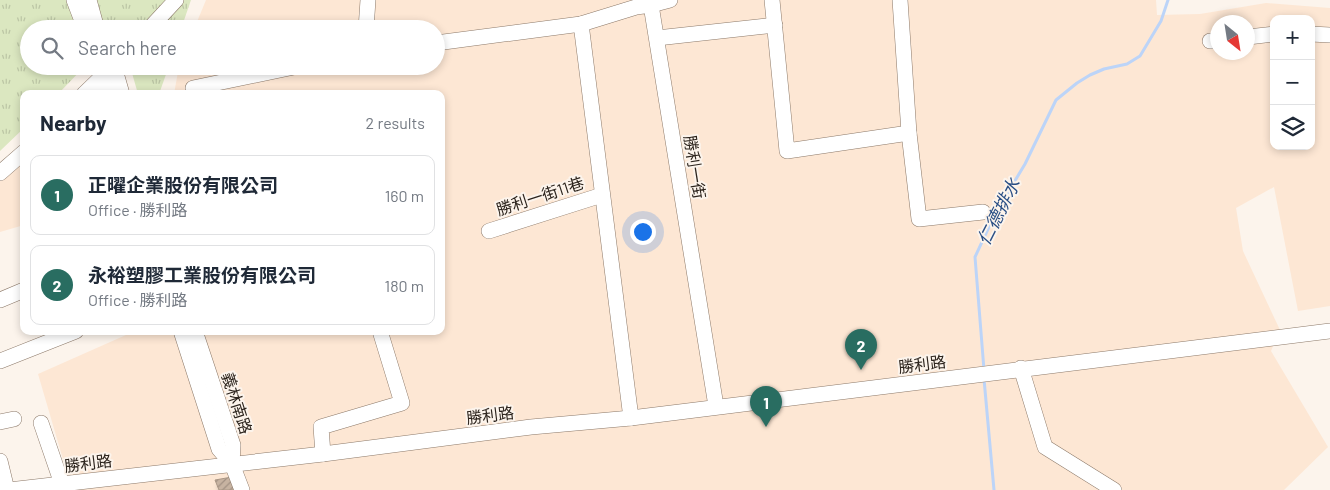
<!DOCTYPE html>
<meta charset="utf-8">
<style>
body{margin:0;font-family:Barlow,"Noto Sans TC",sans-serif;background:#f6f6f7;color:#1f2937}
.controls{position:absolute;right:15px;top:15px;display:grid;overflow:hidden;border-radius:10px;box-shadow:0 2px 8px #0003}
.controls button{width:45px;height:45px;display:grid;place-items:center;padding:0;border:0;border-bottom:1px solid #e0e1e3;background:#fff;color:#1f2937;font:25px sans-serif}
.compass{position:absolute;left:1210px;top:15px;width:45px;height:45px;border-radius:50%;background:#fff;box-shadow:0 2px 8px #0003;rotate:150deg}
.you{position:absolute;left:642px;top:231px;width:18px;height:18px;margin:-12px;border:4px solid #fff;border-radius:50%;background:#1a73e8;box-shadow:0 0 0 8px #1a73e833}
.badge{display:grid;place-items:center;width:32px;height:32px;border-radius:50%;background:#296d61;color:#fff;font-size:16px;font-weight:700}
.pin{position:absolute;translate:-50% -41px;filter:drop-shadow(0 1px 2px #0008)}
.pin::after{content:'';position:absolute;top:26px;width:18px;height:15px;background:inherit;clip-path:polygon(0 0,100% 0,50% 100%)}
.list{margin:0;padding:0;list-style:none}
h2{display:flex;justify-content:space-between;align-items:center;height:65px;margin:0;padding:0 20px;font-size:21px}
h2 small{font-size:16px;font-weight:400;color:#747a83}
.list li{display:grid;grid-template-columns:32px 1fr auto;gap:15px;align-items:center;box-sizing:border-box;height:80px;margin:0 10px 10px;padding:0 10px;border:1px solid #e0e1e3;border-radius:10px}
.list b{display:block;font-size:19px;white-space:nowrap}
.list p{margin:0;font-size:16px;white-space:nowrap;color:#747a83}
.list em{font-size:16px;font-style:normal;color:#747a83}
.icon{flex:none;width:28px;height:28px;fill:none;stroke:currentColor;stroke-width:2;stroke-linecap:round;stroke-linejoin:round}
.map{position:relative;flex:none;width:1330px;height:490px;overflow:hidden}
.search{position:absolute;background:#fff;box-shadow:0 2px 8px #0003;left:20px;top:20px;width:425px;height:55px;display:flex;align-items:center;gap:12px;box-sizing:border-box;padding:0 18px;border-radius:28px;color:#747a83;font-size:19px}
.panel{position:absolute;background:#fff;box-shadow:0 2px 8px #0003;left:20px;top:90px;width:425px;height:245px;border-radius:10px}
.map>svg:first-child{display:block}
.built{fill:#fde7d4;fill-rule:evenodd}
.grass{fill:url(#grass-tufts)}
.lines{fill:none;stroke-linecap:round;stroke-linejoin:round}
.stream{stroke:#bcd4f8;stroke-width:3}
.building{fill:url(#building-hatch);stroke:#a99685;filter:url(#shadow)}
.minor-casing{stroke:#8c7969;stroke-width:16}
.minor{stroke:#fff;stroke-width:15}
.labels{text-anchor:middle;stroke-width:4;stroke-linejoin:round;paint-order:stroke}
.street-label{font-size:16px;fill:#2c241d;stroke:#fcf4ec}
.water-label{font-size:18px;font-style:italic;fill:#294e85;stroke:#fcf4ec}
</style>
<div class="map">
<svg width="1330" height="490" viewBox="0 0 1330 490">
<defs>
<pattern id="grass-tufts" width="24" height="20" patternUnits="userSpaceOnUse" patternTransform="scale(1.25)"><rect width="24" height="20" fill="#dbe7c0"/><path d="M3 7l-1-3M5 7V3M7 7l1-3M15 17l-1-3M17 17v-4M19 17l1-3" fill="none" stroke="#bcc6a5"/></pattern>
<pattern id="building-hatch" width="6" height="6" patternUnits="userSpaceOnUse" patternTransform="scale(1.25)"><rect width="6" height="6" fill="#c7b3a1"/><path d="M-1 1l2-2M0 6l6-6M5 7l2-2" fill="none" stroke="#a29183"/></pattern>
<filter id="shadow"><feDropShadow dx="3" dy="5" stdDeviation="2.5" flood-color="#0004"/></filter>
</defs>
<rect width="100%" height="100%" fill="#fcf4ec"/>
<g class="built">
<path d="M206 0H1156L1157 15 1200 14 1266 3 1330 8V306L1298 311 1274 187 1236 208 1243 251 1280 330 1271 351 1328 447 1284 490H72L38 374 135 331H441V94H174L179 66H436V29H194ZM1274 19H1311V146H1274ZM1218 22H1248V52H1218Z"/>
<polygon points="24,146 24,225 0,232 0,169"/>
</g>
<g class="grass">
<polygon points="0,0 191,0 181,29 29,29 29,66 85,66 58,94 24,94 24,128 0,151"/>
<polygon points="130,66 169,66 159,94 138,94"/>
</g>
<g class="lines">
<g class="stream">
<polyline points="984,370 975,257 995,214 1025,164 1056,100 1077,83 1090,75 1104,69 1127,64 1140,56 1161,21 1168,0"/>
<polyline points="984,379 994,490"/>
</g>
</g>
<polygon class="building" points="232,477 236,490 219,490 215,480"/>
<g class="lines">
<defs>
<g id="minor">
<polyline points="74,0 85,29"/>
<polyline points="89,0 97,29"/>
<polyline points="772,0 787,151 909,133"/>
<polyline points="900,0 909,133 919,219 983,212"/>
<polyline points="651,5 670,0"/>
<polyline points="581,24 631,418"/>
<polyline points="149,29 176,0"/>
<polyline points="366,29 368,0"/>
<polyline points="1311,34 1330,35"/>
<polyline points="1248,37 1274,34"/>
<polyline points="657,38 775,25"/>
<polyline points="1210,41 1218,41"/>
<polyline points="436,43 581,24 636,7 651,5 716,406"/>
<polyline points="114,66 122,94"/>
<polyline points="99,68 108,94"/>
<polyline points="193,88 299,66"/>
<polyline points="84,94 113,66"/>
<polyline points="0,173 24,152"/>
<polyline points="489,231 602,195"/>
<polyline points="0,300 24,290"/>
<polyline points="181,331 219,449 232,464 242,490"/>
<polyline points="195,331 233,445 232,464"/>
<polyline points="0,361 76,331"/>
<polyline points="1021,368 1045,447 1114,490"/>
<polyline points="0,422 14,419"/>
<polyline points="41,423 64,490"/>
<polyline points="323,454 321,427 402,403 380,331"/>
<polyline points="0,461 7,490"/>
<polyline points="9,490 323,454 531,427 631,418 1330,331"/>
</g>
</defs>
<use href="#minor" class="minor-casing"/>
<use href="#minor" class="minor"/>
</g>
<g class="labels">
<g class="street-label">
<text transform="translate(695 167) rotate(81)" y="6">勝利一街</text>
<text transform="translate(540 196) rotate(-18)" y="6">勝利一街11巷</text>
<text transform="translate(922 364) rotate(-7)" y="6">勝利路</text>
<text transform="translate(237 403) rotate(72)" y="6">義林南路</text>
<text transform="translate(490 415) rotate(-7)" y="6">勝利路</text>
<text transform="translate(88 463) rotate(-7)" y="6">勝利路</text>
</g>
<g class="water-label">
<text transform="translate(999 212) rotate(-63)" y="6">仁德排水</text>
</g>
</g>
</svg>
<div class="controls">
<button>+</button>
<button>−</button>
<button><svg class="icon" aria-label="layers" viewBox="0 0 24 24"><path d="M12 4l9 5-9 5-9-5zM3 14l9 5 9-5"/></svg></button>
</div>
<svg class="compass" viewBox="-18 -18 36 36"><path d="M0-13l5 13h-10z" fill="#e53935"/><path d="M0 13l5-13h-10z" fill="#747a83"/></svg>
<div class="you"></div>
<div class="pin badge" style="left:766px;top:427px">1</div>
<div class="pin badge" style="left:861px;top:370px">2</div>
<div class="search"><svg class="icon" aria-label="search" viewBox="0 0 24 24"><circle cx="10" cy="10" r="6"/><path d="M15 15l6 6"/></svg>Search here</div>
<section class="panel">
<h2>Nearby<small>2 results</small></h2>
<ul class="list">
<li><span class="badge">1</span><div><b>正曜企業股份有限公司</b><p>Office · 勝利路</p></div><em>160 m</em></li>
<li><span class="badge">2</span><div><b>永裕塑膠工業股份有限公司</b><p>Office · 勝利路</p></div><em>180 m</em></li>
</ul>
</section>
</div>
